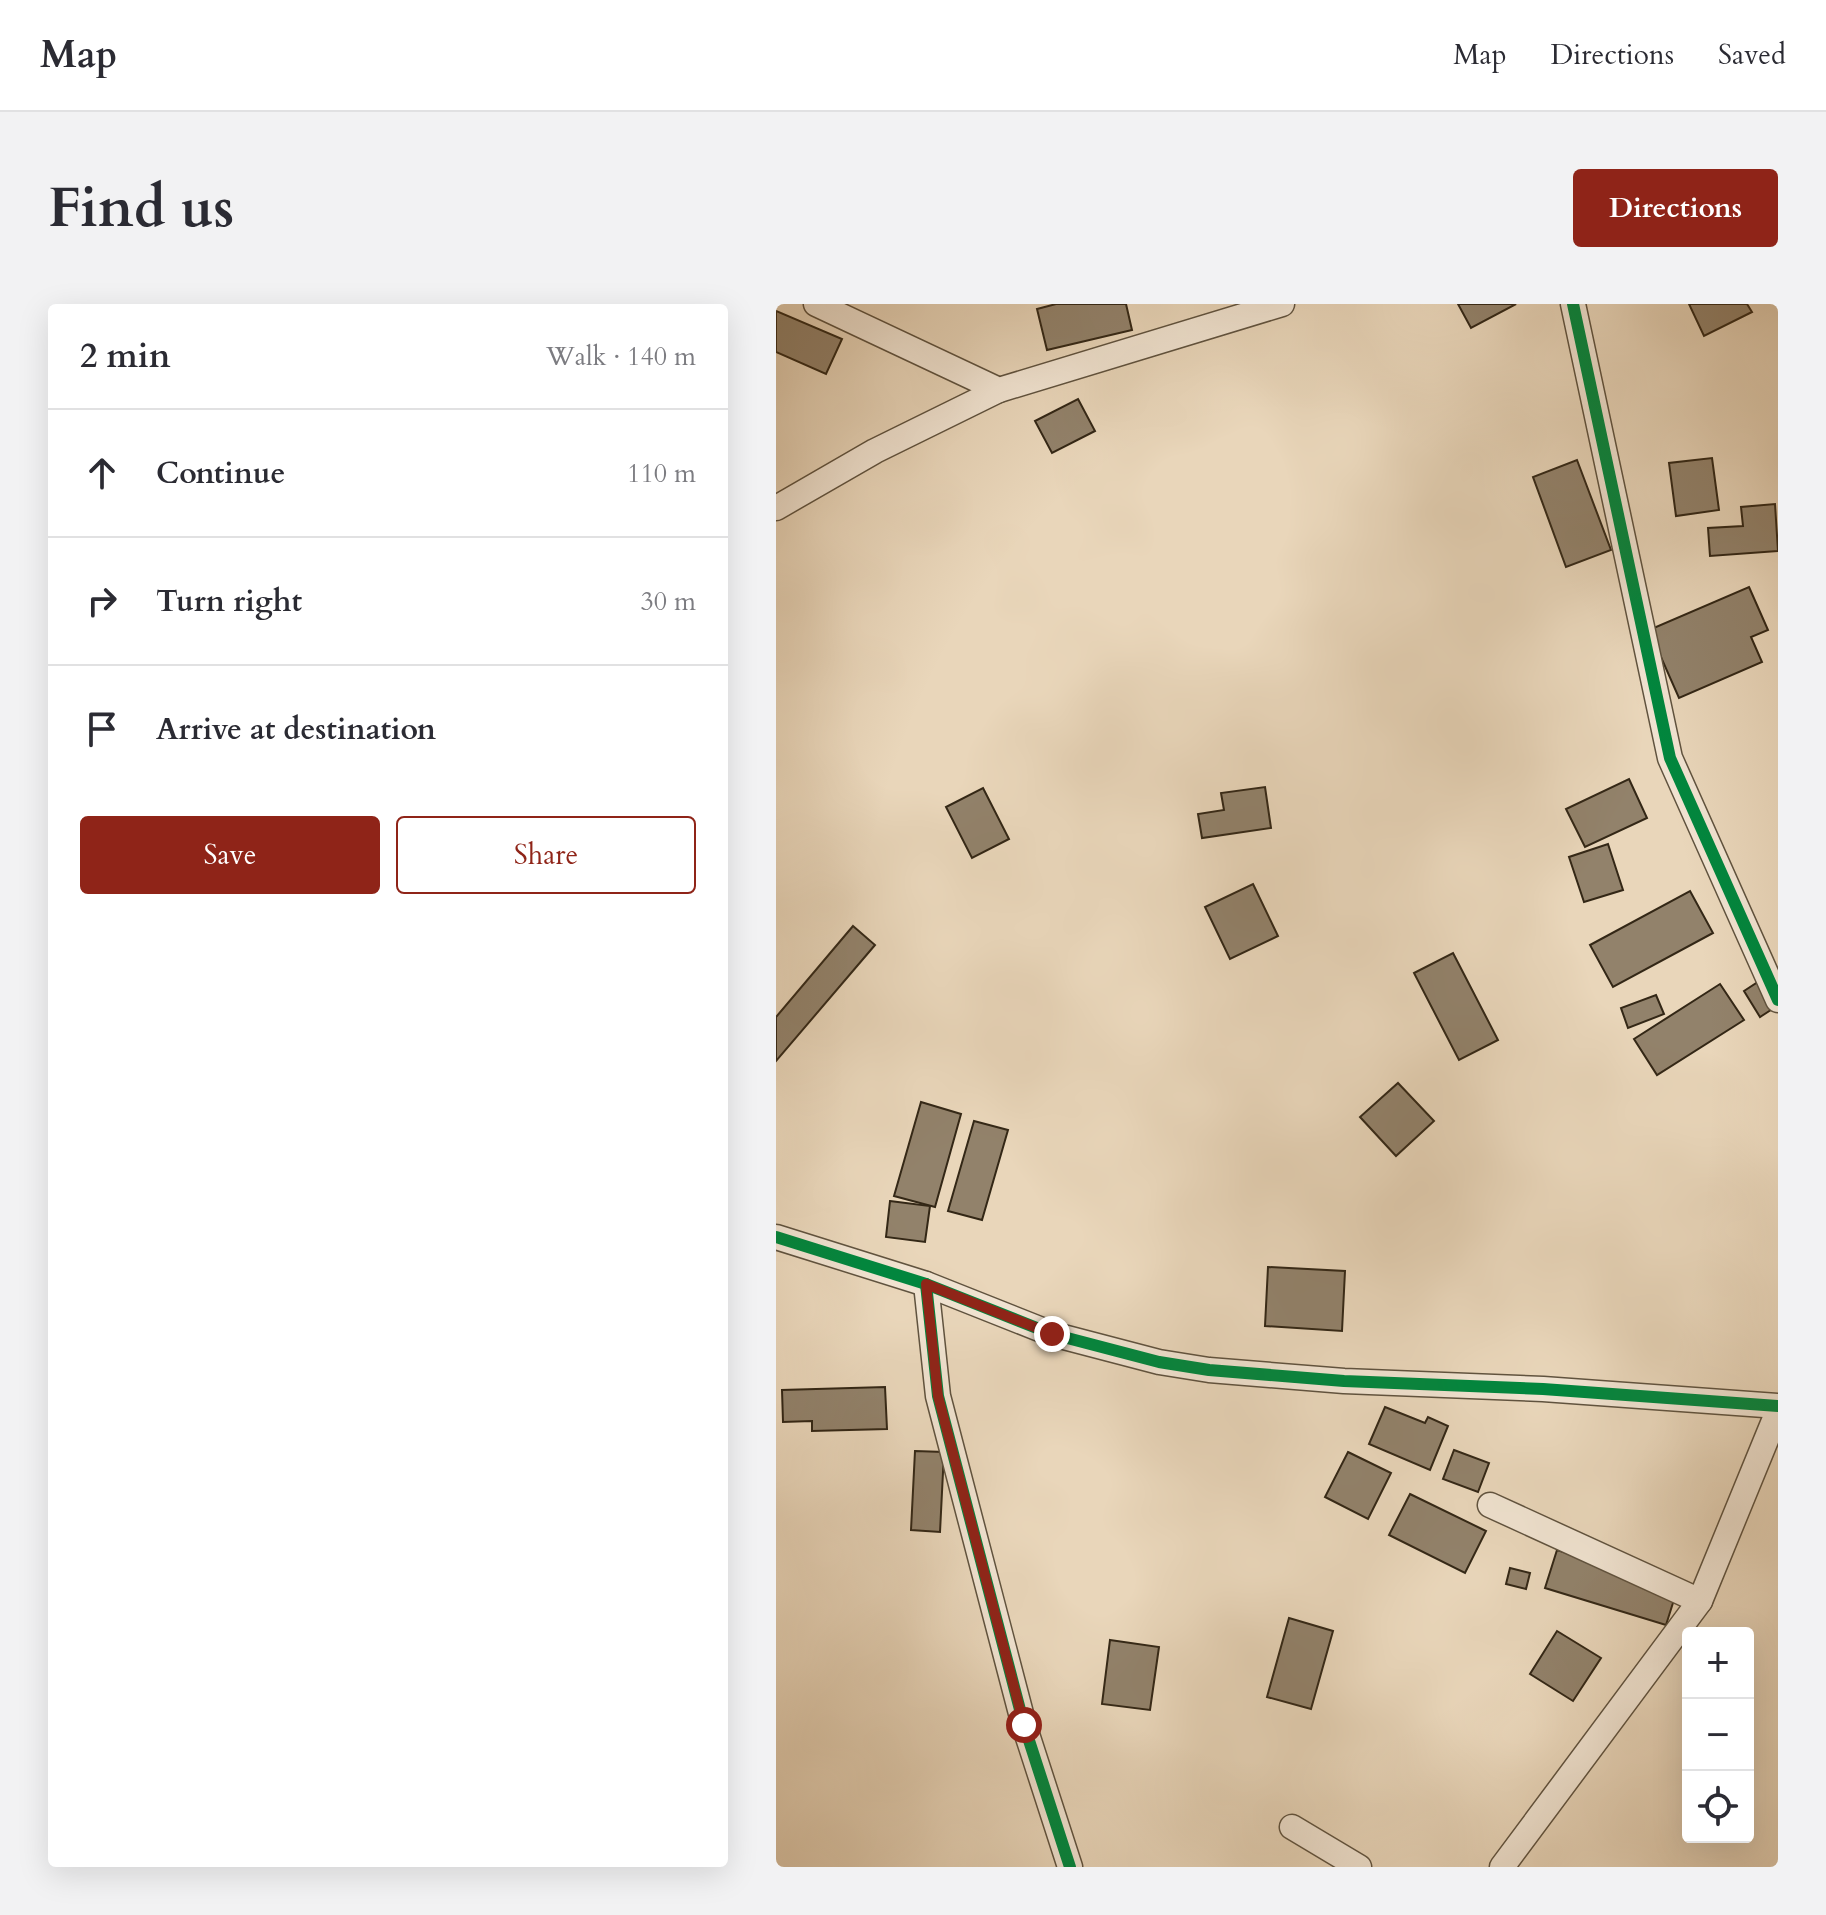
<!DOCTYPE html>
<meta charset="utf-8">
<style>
body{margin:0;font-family:Cardo,serif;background:#f2f2f3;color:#2b2b33}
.controls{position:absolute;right:24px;bottom:24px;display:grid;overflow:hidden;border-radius:8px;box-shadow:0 8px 32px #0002}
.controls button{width:72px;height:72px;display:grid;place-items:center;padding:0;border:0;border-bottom:2px solid #e1e1e2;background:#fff;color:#2b2b33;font:40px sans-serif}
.stop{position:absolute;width:24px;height:24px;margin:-18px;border:6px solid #8f2418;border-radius:50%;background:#fff}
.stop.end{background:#8f2418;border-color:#fff;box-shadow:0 2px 8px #0008}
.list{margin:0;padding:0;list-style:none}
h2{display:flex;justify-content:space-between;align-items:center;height:104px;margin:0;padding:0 32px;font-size:34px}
h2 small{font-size:26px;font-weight:400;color:#7c7c81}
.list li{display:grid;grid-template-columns:52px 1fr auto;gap:24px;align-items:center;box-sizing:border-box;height:128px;padding:0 32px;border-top:2px solid #e1e1e2}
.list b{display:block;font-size:30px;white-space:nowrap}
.list em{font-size:26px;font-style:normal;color:#7c7c81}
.actions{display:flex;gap:16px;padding:24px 32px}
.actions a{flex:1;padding:18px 0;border:2px solid #8f2418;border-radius:8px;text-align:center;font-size:28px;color:#8f2418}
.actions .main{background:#8f2418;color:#fff}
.icon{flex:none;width:44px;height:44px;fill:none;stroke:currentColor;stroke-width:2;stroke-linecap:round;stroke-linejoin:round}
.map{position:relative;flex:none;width:1002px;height:1563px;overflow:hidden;border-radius:8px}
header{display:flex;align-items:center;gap:48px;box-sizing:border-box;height:112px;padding:0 40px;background:#fff;border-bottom:2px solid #e1e1e2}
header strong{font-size:38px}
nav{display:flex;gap:44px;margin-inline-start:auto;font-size:28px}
.intro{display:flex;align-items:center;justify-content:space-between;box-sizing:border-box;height:192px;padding:0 48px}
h1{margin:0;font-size:56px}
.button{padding:20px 36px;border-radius:8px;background:#8f2418;color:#fff;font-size:28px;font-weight:700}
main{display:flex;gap:48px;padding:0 48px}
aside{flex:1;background:#fff;border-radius:8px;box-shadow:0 8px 32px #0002}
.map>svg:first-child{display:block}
.building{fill:#92826b;stroke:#332716;stroke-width:2}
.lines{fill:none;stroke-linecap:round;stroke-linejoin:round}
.street-casing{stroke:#60533f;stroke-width:27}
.street{stroke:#f1e4d2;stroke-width:24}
.cycleway-casing{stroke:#f1e4d2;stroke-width:17}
.cycleway{stroke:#00873e;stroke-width:12}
.route{stroke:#8f2418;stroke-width:10}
</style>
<header>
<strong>Map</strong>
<nav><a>Map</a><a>Directions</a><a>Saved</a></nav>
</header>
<div class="intro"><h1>Find us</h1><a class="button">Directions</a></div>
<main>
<aside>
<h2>2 min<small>Walk · 140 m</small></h2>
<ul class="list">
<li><svg class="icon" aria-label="ahead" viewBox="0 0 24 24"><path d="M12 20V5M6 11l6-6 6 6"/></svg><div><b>Continue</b></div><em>110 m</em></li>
<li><svg class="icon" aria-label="right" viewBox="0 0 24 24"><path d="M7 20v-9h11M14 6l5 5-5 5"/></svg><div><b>Turn right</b></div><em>30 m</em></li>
<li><svg class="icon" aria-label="arrive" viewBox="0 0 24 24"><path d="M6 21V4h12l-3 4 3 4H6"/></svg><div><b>Arrive at destination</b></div></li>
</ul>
<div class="actions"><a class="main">Save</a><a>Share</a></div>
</aside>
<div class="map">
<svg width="1002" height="1563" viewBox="0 0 1002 1563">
<rect width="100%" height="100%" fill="#e9d6ba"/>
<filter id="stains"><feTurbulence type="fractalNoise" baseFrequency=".0025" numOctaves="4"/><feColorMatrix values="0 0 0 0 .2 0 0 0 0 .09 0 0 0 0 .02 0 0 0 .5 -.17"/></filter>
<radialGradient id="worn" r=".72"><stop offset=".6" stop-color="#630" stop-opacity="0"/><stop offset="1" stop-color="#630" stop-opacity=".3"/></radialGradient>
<g class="building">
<polygon points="280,0 350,0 356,26 271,46 261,5"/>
<polygon points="682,0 740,0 695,24"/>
<polygon points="913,0 971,0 976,8 928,32"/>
<polygon points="0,7 66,35 50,70 0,48"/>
<polygon points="302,95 319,127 276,149 259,117"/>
<polygon points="936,154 943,206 900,212 893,159"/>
<polygon points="801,156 835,246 790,263 757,173"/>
<polygon points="999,200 1002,247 934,252 932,224 967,222 965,203"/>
<polygon points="973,283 992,326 975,333 986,358 903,394 873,326"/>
<polygon points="853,475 871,514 809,543 790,505"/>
<polygon points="489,483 495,524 426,534 422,510 448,506 445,489"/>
<polygon points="207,484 233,535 196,554 170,503"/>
<polygon points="832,540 847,586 808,598 793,553"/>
<polygon points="477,580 502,632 454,655 429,603"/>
<polygon points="914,587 937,629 837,683 814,641"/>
<polygon points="77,622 99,641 0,757 0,713"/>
<polygon points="677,649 722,736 683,756 638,669"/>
<polygon points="985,676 1001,702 984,713 968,687"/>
<polygon points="944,680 968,716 881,771 858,735"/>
<polygon points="880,691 888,710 852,724 845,704"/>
<polygon points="622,779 658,817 620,852 584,813"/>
<polygon points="145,798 185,810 159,903 118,892"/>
<polygon points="198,817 232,826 206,916 172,907"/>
<polygon points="114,897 154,902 149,938 110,933"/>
<polygon points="492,963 569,967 566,1027 489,1022"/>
<polygon points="109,1083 111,1125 36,1127 36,1117 7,1118 6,1086"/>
<polygon points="609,1103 649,1119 652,1113 672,1122 654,1166 593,1140"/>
<polygon points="678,1146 713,1159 702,1188 667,1175"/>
<polygon points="139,1147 168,1148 164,1228 135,1226"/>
<polygon points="572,1148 615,1169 592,1215 549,1193"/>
<polygon points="634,1190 710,1227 689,1269 613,1231"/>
<polygon points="781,1246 902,1283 890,1321 769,1284"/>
<polygon points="734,1264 754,1269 750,1285 730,1280"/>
<polygon points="513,1314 557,1327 535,1405 491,1393"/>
<polygon points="781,1327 825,1354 797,1397 754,1370"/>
<polygon points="334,1336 383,1343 374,1406 326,1400"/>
</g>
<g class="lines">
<defs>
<g id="street">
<polyline points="40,0 223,86 506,0"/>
<polyline points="797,0 894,454 1002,696"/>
<polyline points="0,204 99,147 223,86"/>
<polyline points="0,933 150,980 276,1030 383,1058 433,1066 568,1077 767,1085 1002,1102"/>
<polyline points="150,980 162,1092 248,1421 294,1563"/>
<polyline points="714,1201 924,1297"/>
<polyline points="516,1523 583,1563"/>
<polyline points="726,1563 924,1297 1002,1107"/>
</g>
</defs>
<use href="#street" class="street-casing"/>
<use href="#street" class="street"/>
<defs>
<g id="cycleway">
<polyline points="797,0 894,454 1002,696"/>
<polyline points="0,933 150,980 276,1030 383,1058 433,1066 568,1077 767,1085 1002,1102"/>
<polyline points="150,980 162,1092 248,1421 294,1563"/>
</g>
</defs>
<use href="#cycleway" class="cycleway-casing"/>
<use href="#cycleway" class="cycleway"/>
</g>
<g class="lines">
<polyline class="route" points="248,1421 162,1092 150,980 276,1030"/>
</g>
<rect width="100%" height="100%" filter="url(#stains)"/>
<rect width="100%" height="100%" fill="url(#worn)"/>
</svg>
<div class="controls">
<button>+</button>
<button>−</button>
<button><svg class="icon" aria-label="locate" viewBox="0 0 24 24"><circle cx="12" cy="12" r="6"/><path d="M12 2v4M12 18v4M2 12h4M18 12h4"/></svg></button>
</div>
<div class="stop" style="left:248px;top:1421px"></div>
<div class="stop end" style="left:276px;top:1030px"></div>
</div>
</main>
